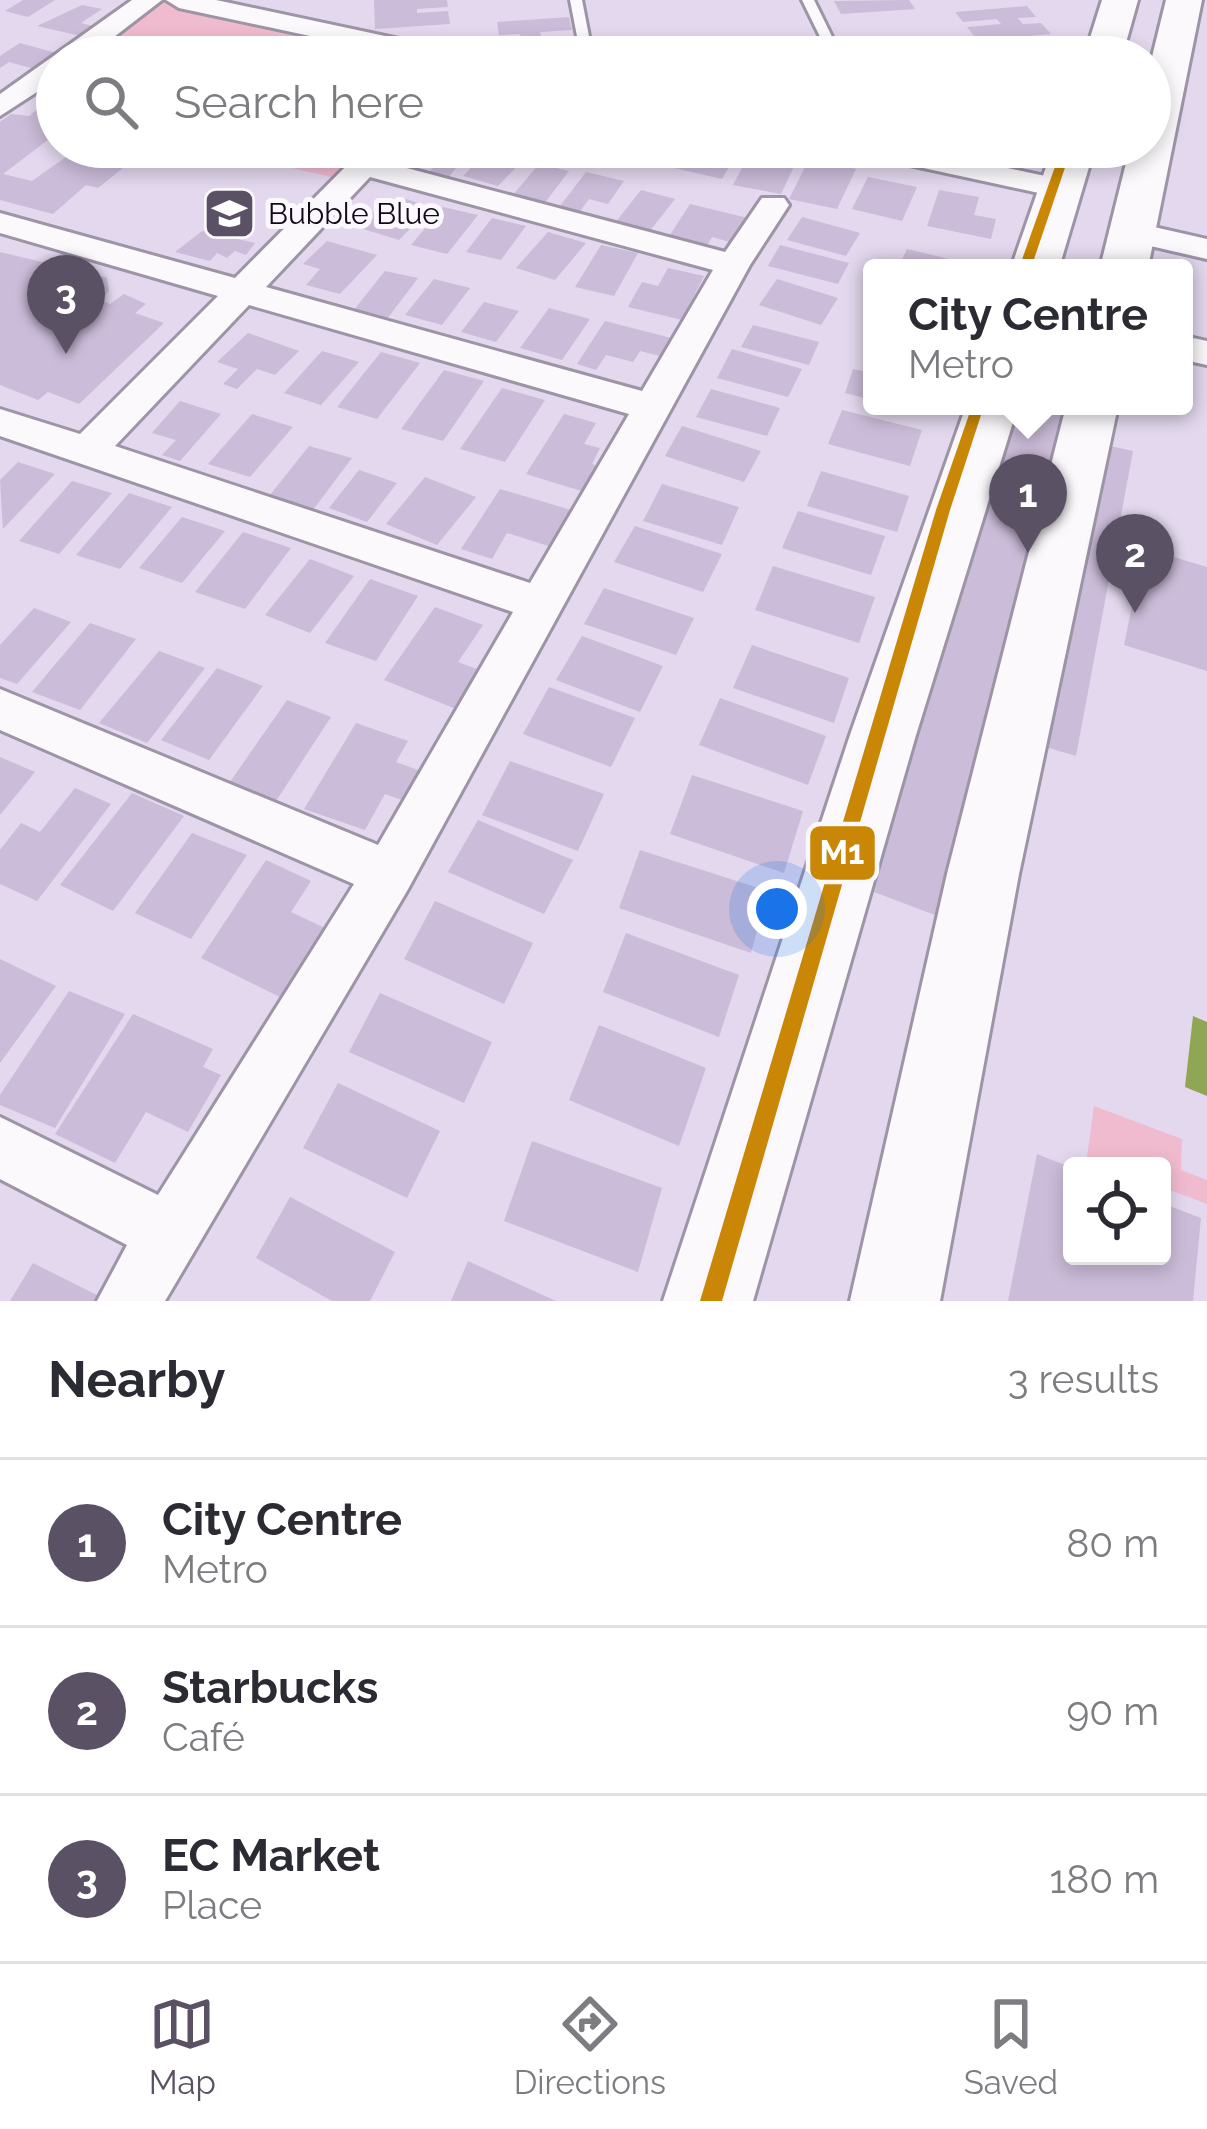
<!DOCTYPE html>
<meta charset="utf-8">
<style>
body{margin:0;font-family:Raleway,sans-serif;background:#f7f7f7;color:#2b2b33}
.controls{position:absolute;right:36px;bottom:36px;display:grid;overflow:hidden;border-radius:12px;box-shadow:0 6px 18px #0003}
.controls button{width:108px;height:108px;display:grid;place-items:center;padding:0;border:0;border-bottom:3px solid #e1e1e2;background:#fff;color:#2b2b33;font:60px sans-serif}
.you{position:absolute;left:777px;top:909px;width:42px;height:42px;margin:-30px;border:9px solid #fff;border-radius:50%;background:#1a73e8;box-shadow:0 0 0 18px #1a73e833}
.badge{display:grid;place-items:center;width:78px;height:78px;border-radius:50%;background:#5b5164;color:#fff;font-size:39px;font-weight:700}
.pin{position:absolute;translate:-50% -99px;filter:drop-shadow(0 3px 6px #0008)}
.pin::after{content:'';position:absolute;top:63px;width:42px;height:36px;background:inherit;clip-path:polygon(0 0,100% 0,50% 100%)}
.popup{position:absolute;left:863px;top:259px;width:330px;height:156px;box-sizing:border-box;display:grid;place-content:center;border-radius:12px;background:#fff;filter:drop-shadow(0 3px 9px #0005);font-size:39px;white-space:nowrap;color:#7c7c81}
.popup b{font-size:45px;color:#2b2b33}
.popup::after{content:'';position:absolute;left:50%;top:100%;margin-left:-24px;border:24px solid transparent;border-top-color:#fff}
.list{margin:0;padding:0;list-style:none}
h2{display:flex;justify-content:space-between;align-items:center;height:156px;margin:0;padding:0 48px;font-size:51px}
h2 small{font-size:39px;font-weight:400;color:#7c7c81}
.list li{display:grid;grid-template-columns:78px 1fr auto;gap:36px;align-items:center;box-sizing:border-box;height:168px;padding:0 48px;border-top:3px solid #e1e1e2}
.list b{display:block;font-size:45px;white-space:nowrap}
.list p{margin:0;font-size:39px;white-space:nowrap;color:#7c7c81}
.list em{font-size:39px;font-style:normal;color:#7c7c81}
.icon{flex:none;width:66px;height:66px;fill:none;stroke:currentColor;stroke-width:2;stroke-linecap:round;stroke-linejoin:round}
.map{position:relative;flex:none;width:1207px;height:1301px;overflow:hidden}
.search{position:absolute;background:#fff;box-shadow:0 6px 18px #0003;left:36px;right:36px;top:36px;height:132px;display:flex;align-items:center;gap:30px;box-sizing:border-box;padding:0 42px;border-radius:66px;color:#7c7c81;font-size:45px}
.sheet{height:660px;background:#fff}
nav{display:flex;justify-content:space-around;align-items:center;box-sizing:border-box;height:168px;border-top:3px solid #e1e1e2;background:#fff;font-size:33px;color:#7c7c81}
nav a{display:grid;justify-items:center;gap:6px}
nav .on{color:#5b5164}
.map>svg:first-child{display:block}
.green{fill:#f1bbcf}
.water{fill:#8fa655}
.building{fill:#cbbcd9}
.lines{fill:none;stroke-linecap:round;stroke-linejoin:round}
.lane-casing{stroke:#9d94a6;stroke-width:6}
.street-casing{stroke:#9d94a6;stroke-width:6}
.secondary-casing{stroke:#9d94a6;stroke-width:6}
.lane{fill:#fbf9fc;fill-rule:evenodd}
.street{fill:#fbf9fc;fill-rule:evenodd}
.secondary{fill:#fbf9fc;fill-rule:evenodd}
.metro-1-casing{stroke:#faf7fd;stroke-width:9}
.metro-1{fill:#c98705;fill-rule:evenodd}
.labels{text-anchor:middle;stroke-width:10;stroke-linejoin:round;paint-order:stroke}
.far-poi-label{font-size:30px;fill:#12091a;stroke:#faf7fd;text-anchor:start}
.line-badge{stroke:#faf7fd;stroke-width:4.5}
.badge-label{font-size:33px;text-anchor:middle;font-weight:bold;fill:#fff}
</style>
<div class="map">
<svg width="1207" height="1301" viewBox="0 0 1207 1301">
<rect width="100%" height="100%" fill="#e3d8ee"/>
<g class="green">
<polygon points="155,0 159,0 423,57 75,57"/>
<polygon points="230,147 372,147 340,179 222,152"/>
<polygon points="1094,1106 1182,1139 1181,1170 1207,1180 1207,1204 1162,1187 1162,1166 1110,1166 1087,1157"/>
</g>
<polygon class="water" points="1193,1016 1207,1022 1207,1096 1185,1087"/>
<g class="building">
<polygon points="23,0 55,0 28,17 5,11"/>
<polygon points="374,0 447,0 448,7 417,9 417,13 448,11 450,24 375,29"/>
<polygon points="909,0 915,9 841,14 834,1"/>
<polygon points="82,5 102,9 81,23 100,28 85,37 37,26"/>
<polygon points="1027,6 1036,17 1018,18 1023,24 1041,23 1051,34 978,41 967,27 1001,24 997,19 963,22 955,12"/>
<polygon points="569,17 572,30 540,32 542,39 574,36 577,49 502,54 500,41 521,40 520,34 499,35 497,22"/>
<polygon points="930,37 939,50 920,52 924,57 863,54 857,41"/>
<polygon points="699,42 704,57 625,57 623,47"/>
<polygon points="20,43 67,56 67,57 57,57 41,71 9,62 0,68 0,56"/>
<polygon points="57,102 57,133 3,174 32,181 80,147 144,151 98,188 86,185 53,214 0,200 0,122 11,114 29,116 45,103"/>
<polygon points="427,147 473,147 447,179 427,175 435,165 415,161"/>
<polygon points="631,147 674,147 665,161 627,153"/>
<polygon points="688,147 741,147 722,179 674,168"/>
<polygon points="753,147 799,156 781,194 733,185"/>
<polygon points="490,148 525,158 498,186 463,176"/>
<polygon points="809,159 856,169 837,209 789,199"/>
<polygon points="539,164 569,171 544,204 512,196"/>
<polygon points="586,172 624,181 608,204 589,199 577,215 557,210"/>
<polygon points="868,177 917,187 902,221 852,209"/>
<polygon points="641,190 675,199 649,232 615,223"/>
<polygon points="939,190 979,197 974,215 996,219 991,239 927,226"/>
<polygon points="406,199 431,207 399,240 337,221 352,207 375,213 385,203 399,206"/>
<polygon points="690,204 752,219 737,244 712,237 706,247 668,238"/>
<polygon points="443,207 478,215 447,254 411,245"/>
<polygon points="802,217 860,233 846,256 787,240"/>
<polygon points="492,218 526,226 501,260 466,252"/>
<polygon points="202,231 255,243 246,255 235,251 227,258 217,253 210,261 175,252"/>
<polygon points="548,232 586,243 555,280 516,268"/>
<polygon points="327,241 377,255 340,294 306,285 320,269 303,264"/>
<polygon points="601,245 638,253 614,296 575,287"/>
<polygon points="780,245 849,263 838,284 768,266"/>
<polygon points="907,249 979,266 979,268 898,268"/>
<polygon points="63,251 83,260 76,267 107,278 109,291 100,300 110,304 124,294 146,304 135,313 164,323 79,404 48,392 38,400 0,385 0,252 50,264"/>
<polygon points="668,268 704,276 682,320 628,307 642,282 658,286"/>
<polygon points="385,271 418,278 387,319 353,311"/>
<polygon points="434,279 470,288 442,325 405,315"/>
<polygon points="777,279 838,298 821,325 759,305"/>
<polygon points="484,302 519,311 496,342 461,332"/>
<polygon points="549,308 590,319 562,360 520,348"/>
<polygon points="605,321 679,340 668,358 640,351 633,362 606,355 596,370 577,364"/>
<polygon points="753,325 819,342 809,365 741,347"/>
<polygon points="248,333 299,351 275,375 257,369 237,389 223,384 238,369 217,362"/>
<polygon points="732,349 802,369 788,397 717,378"/>
<polygon points="322,351 359,362 321,405 284,393"/>
<polygon points="381,352 420,363 377,419 337,407"/>
<polygon points="853,369 872,373 872,400 845,393"/>
<polygon points="444,370 484,381 443,441 401,429"/>
<polygon points="502,388 545,400 505,462 460,449"/>
<polygon points="711,389 780,408 767,436 696,417"/>
<polygon points="180,401 221,414 180,461 162,455 176,440 152,433"/>
<polygon points="1015,406 1108,406 1101,444 1133,451 1076,756 1032,743 996,938 874,892 923,706 893,693 964,410 1011,420"/>
<polygon points="842,410 922,430 910,466 828,444"/>
<polygon points="252,414 293,427 250,477 208,464"/>
<polygon points="564,414 596,423 584,444 600,448 592,464 606,469 591,494 526,474"/>
<polygon points="682,426 761,451 744,482 665,456"/>
<polygon points="309,446 352,458 310,514 266,500"/>
<polygon points="18,462 55,474 3,529 0,480"/>
<polygon points="359,470 397,483 367,522 329,508"/>
<polygon points="821,471 909,496 897,532 807,506"/>
<polygon points="425,477 476,497 437,545 386,524"/>
<polygon points="72,481 112,493 59,554 19,541"/>
<polygon points="662,484 739,507 722,545 643,521"/>
<polygon points="500,489 578,512 558,549 507,533 492,559 461,549"/>
<polygon points="129,493 172,507 120,569 76,555"/>
<polygon points="798,511 885,536 871,575 782,548"/>
<polygon points="182,517 225,531 182,583 139,568"/>
<polygon points="635,526 722,554 703,592 614,562"/>
<polygon points="243,532 291,548 245,609 195,592"/>
<polygon points="1144,548 1207,567 1207,671 1124,645"/>
<polygon points="310,559 354,576 310,633 265,615"/>
<polygon points="773,566 875,597 859,643 755,610"/>
<polygon points="370,579 418,596 376,661 325,643"/>
<polygon points="604,588 694,618 676,655 584,624"/>
<polygon points="435,607 483,625 458,662 490,674 466,713 384,680"/>
<polygon points="34,608 71,622 17,684 0,678 0,645"/>
<polygon points="90,623 136,639 80,710 32,692"/>
<polygon points="582,636 663,666 640,712 556,680"/>
<polygon points="752,645 849,678 834,723 733,688"/>
<polygon points="159,651 205,668 147,743 99,723"/>
<polygon points="217,668 263,686 209,760 161,740"/>
<polygon points="549,687 635,718 611,767 523,734"/>
<polygon points="720,698 826,736 808,785 699,745"/>
<polygon points="287,700 331,717 276,801 230,782"/>
<polygon points="356,723 408,741 396,762 426,773 410,803 385,794 365,830 304,809"/>
<polygon points="0,757 35,772 0,815"/>
<polygon points="510,761 604,794 578,851 482,815"/>
<polygon points="692,775 803,811 784,873 670,834"/>
<polygon points="75,788 111,804 37,901 0,884 0,850 21,823 40,832"/>
<polygon points="132,793 184,816 113,911 60,885"/>
<polygon points="478,820 573,860 544,914 448,872"/>
<polygon points="192,833 247,855 191,939 135,913"/>
<polygon points="640,850 768,891 751,953 619,908"/>
<polygon points="266,860 311,881 291,912 329,930 286,1000 201,958"/>
<polygon points="435,901 533,943 504,1004 404,959"/>
<polygon points="626,933 739,975 719,1037 603,992"/>
<polygon points="0,959 56,986 0,1063"/>
<polygon points="69,991 125,1014 55,1128 0,1105 0,1095"/>
<polygon points="380,993 492,1042 464,1103 349,1052"/>
<polygon points="133,1014 213,1049 203,1067 221,1075 188,1132 146,1112 115,1163 55,1134"/>
<polygon points="599,1025 706,1068 679,1146 569,1100"/>
<polygon points="338,1083 440,1131 407,1198 303,1148"/>
<polygon points="532,1141 662,1188 638,1272 504,1221"/>
<polygon points="1037,1154 1072,1168 1072,1256 1162,1256 1162,1203 1201,1218 1193,1301 1008,1301"/>
<polygon points="290,1197 395,1252 370,1301 332,1301 256,1258"/>
<polygon points="468,1261 556,1301 451,1301"/>
<polygon points="33,1263 99,1296 96,1301 10,1301"/>
</g>
<g class="lines">
<defs>
<g id="lane">
<polygon points="570,0 582,0 593,57 581,57"/>
<polygon points="802,0 814,0 842,57 830,57"/>
</g>
<g id="street">
<polygon points="132,0 162,0 88,57 57,57 57,79 0,116 0,94"/>
<polygon points="166,0 216,0 446,49 460,57 408,57 179,8"/>
<path d="M365 147H397L384 162 725 252 762 198H784L789 205 750 265 407 891 165 1301H97L127 1245 0 1179V1117L158 1195 354 884 0 730V689L378 845 513 612 0 436V409L80 434 218 296 0 233V213L235 278ZM370 177 713 270 642 391 266 287ZM249 305 629 414 530 583 115 446Z"/>
<polygon points="853,147 910,147 1073,182 1078,189 1062,198 868,156"/>
<polygon points="1132,222 1207,239 1207,259 1120,239 1116,232"/>
<polygon points="1184,336 1207,341 1207,365 1184,360"/>
</g>
<g id="secondary">
<polygon points="1102,0 1138,0 1122,57 1084,57"/>
<polygon points="1166,0 1202,0 1148,268 1100,268 1130,147 1150,147 1150,65"/>
<polygon points="1053,147 1095,147 1059,268 1011,268"/>
<polygon points="966,406 1018,406 916,735 753,1301 663,1301 850,735"/>
<polygon points="1066,406 1118,406 1019,874 940,1301 850,1301 947,874"/>
</g>
</defs>
<use href="#lane" class="lane-casing"/>
<use href="#street" class="street-casing"/>
<use href="#secondary" class="secondary-casing"/>
<use href="#lane" class="lane"/>
<use href="#street" class="street"/>
<use href="#secondary" class="secondary"/>
<defs>
<g id="metro-1">
<polygon points="1062,147 1072,147 1031,268 1019,268"/>
<polygon points="972,406 984,406 950,510 722,1301 700,1301 936,510"/>
</g>
</defs>
<use href="#metro-1" class="metro-1-casing"/>
<use href="#metro-1" class="metro-1"/>
</g>
<defs>
<symbol id="school-square" viewBox="-11 -11 22 22"><rect x="-9" y="-9" width="18" height="18" rx="4" fill="#5b5164" stroke="#faf7fd"/><path d="M0-5L7-2L0 1L-7-2ZM-4 1L0 2.5L4 1V4Q0 6-4 4Z" fill="#fff"/></symbol>
</defs>
<g fill-rule="evenodd">
<use href="#school-square" x="200" y="184" width="59" height="59"/>
</g>
<g class="labels">
<g class="far-poi-label">
<text x="268" y="224">Bubble Blue</text>
</g>
</g>
<rect class="line-badge" x="808" y="824" width="69" height="58" rx="12" fill="#c98705"/>
<g class="badge-label">
<text x="842" y="864">M1</text>
</g>
</svg>
<div class="controls">
<button><svg class="icon" aria-label="locate" viewBox="0 0 24 24"><circle cx="12" cy="12" r="6"/><path d="M12 2v4M12 18v4M2 12h4M18 12h4"/></svg></button>
</div>
<div class="you"></div>
<div class="pin badge" style="left:1028px;top:553px">1</div>
<div class="popup"><b>City Centre</b>Metro</div>
<div class="pin badge" style="left:1135px;top:613px">2</div>
<div class="pin badge" style="left:66px;top:354px">3</div>
<div class="search"><svg class="icon" aria-label="search" viewBox="0 0 24 24"><circle cx="10" cy="10" r="6"/><path d="M15 15l6 6"/></svg>Search here</div>
</div>
<section class="sheet">
<h2>Nearby<small>3 results</small></h2>
<ul class="list">
<li><span class="badge">1</span><div><b>City Centre</b><p>Metro</p></div><em>80 m</em></li>
<li><span class="badge">2</span><div><b>Starbucks</b><p>Café</p></div><em>90 m</em></li>
<li><span class="badge">3</span><div><b>EC Market</b><p>Place</p></div><em>180 m</em></li>
</ul>
</section>
<nav>
<a class="on"><svg class="icon" aria-label="map" viewBox="0 0 24 24"><path d="M3 6l6-2 6 2 6-2v14l-6 2-6-2-6 2zM9 4v14M15 6v14"/></svg>Map</a>
<a><svg class="icon" aria-label="directions" viewBox="0 0 24 24"><path d="M12 3l9 9-9 9-9-9zM9 14v-3h6M13 9l2 2-2 2"/></svg>Directions</a>
<a><svg class="icon" aria-label="saved" viewBox="0 0 24 24"><path d="M7 4h10v16l-5-4-5 4z"/></svg>Saved</a>
</nav>
